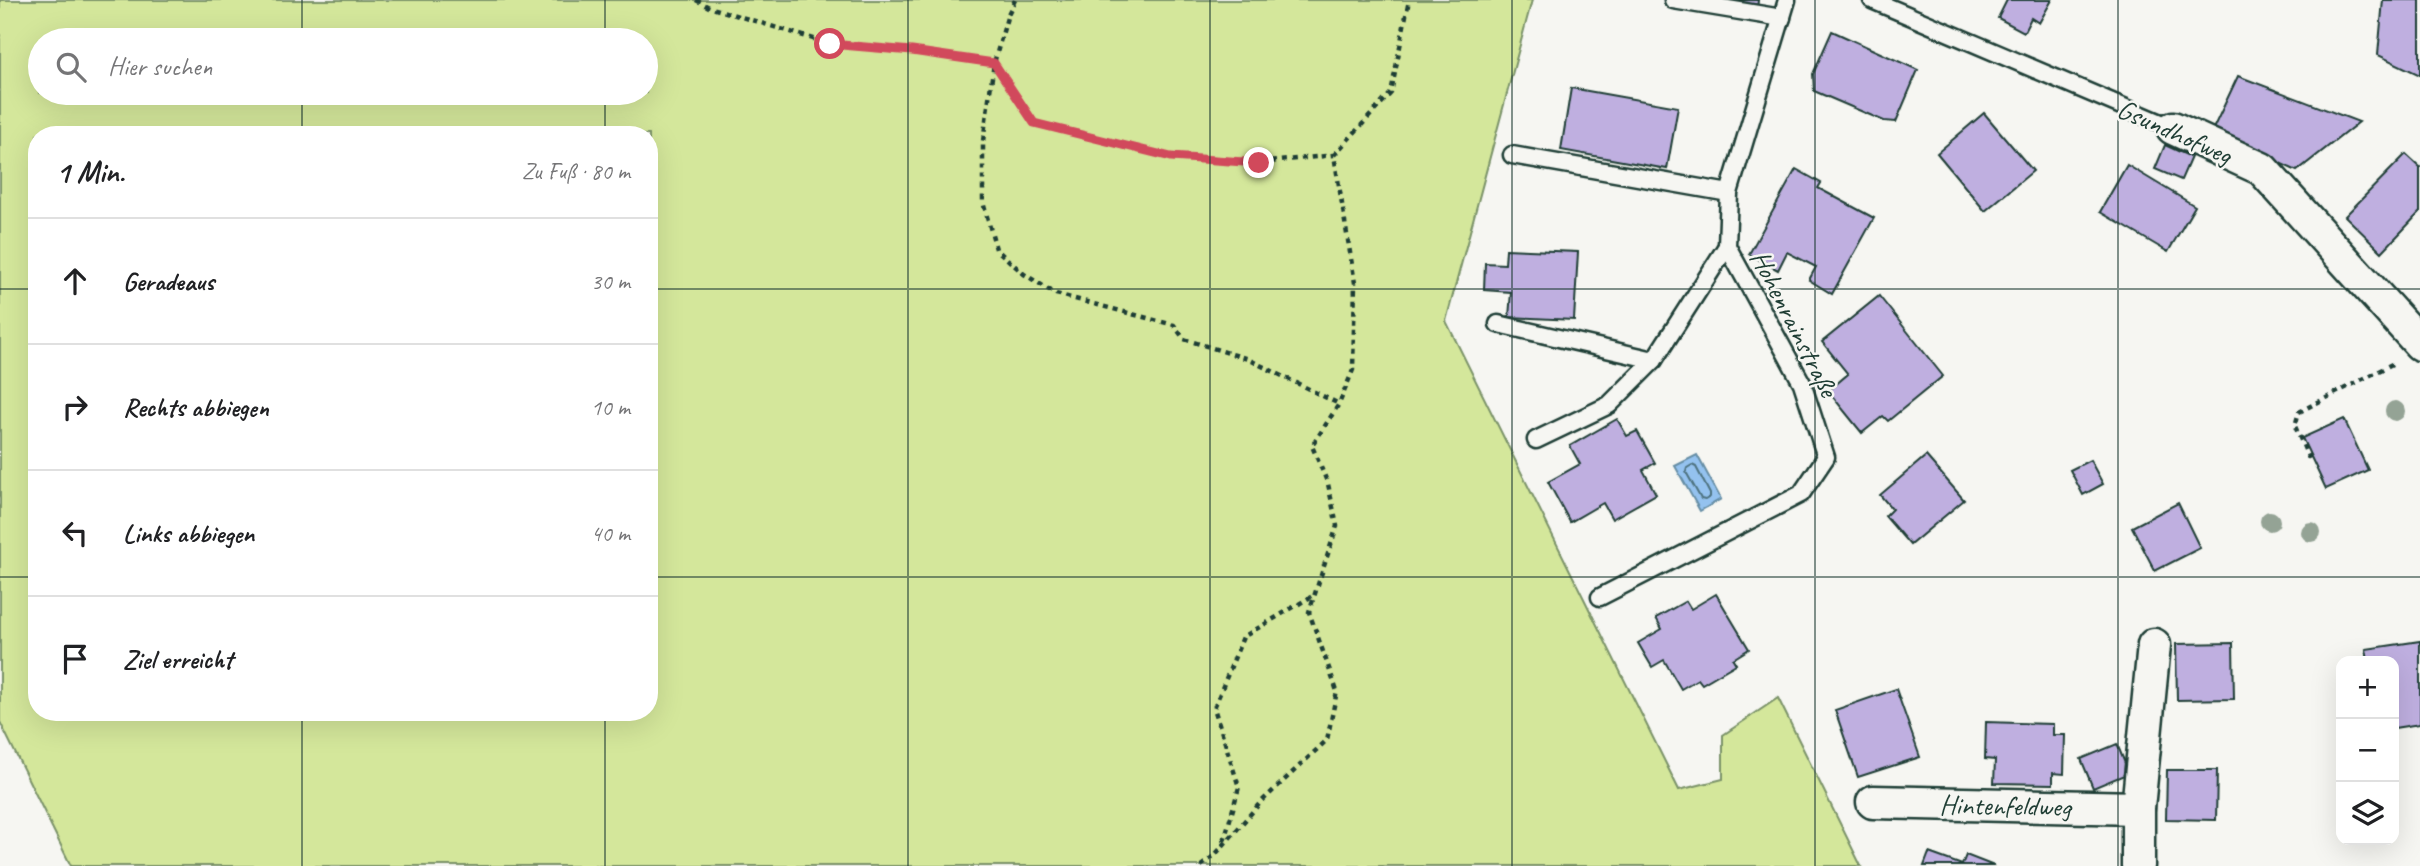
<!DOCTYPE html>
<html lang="de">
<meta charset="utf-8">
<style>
body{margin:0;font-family:Caveat,sans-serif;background:#f2f2f2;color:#202124}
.controls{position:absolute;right:21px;bottom:21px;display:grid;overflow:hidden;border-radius:14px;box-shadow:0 7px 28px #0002}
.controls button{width:63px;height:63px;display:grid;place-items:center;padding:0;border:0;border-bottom:2px solid #e0e0e0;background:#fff;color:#202124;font:35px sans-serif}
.stop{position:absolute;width:21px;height:21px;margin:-16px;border:5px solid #d1495b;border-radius:50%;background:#fff}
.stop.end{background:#d1495b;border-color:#fff;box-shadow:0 2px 7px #0008}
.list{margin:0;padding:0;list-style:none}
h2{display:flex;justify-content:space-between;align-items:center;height:91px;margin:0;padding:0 28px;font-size:30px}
h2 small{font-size:23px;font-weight:400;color:#757577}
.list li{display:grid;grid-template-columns:46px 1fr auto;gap:21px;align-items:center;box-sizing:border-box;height:126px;padding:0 28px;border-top:2px solid #e0e0e0}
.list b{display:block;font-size:26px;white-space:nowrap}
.list em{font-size:23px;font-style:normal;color:#757577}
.icon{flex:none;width:38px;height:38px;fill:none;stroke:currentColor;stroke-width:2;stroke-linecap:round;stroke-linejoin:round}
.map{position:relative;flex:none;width:2420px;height:866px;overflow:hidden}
.search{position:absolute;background:#fff;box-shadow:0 7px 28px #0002;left:28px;top:28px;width:630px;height:77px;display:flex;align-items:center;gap:18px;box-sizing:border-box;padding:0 24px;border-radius:38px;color:#757577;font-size:26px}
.panel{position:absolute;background:#fff;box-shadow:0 7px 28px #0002;left:28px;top:126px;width:630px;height:595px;border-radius:28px}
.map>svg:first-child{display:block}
.green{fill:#d4e79b;stroke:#7a9268;stroke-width:2;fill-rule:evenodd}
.water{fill:#94c2ef;stroke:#658da4;stroke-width:2}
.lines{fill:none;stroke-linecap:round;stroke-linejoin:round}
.shore{stroke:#4e727f;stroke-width:2}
.building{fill:#bfafe0;stroke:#1f3d34;stroke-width:2}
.service-casing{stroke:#1f3d34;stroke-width:21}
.minor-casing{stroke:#1f3d34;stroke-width:37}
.path{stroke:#1f3d34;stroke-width:4.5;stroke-dasharray:5 5;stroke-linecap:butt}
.service{stroke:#f6f6f2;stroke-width:16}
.minor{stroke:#f6f6f2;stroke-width:32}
.tree{fill:#94a395}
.route{stroke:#d1495b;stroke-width:9}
.grid{fill:none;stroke:#1f3d34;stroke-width:2;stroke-opacity:0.55}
.labels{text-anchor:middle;stroke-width:5;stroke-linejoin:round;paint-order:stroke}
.street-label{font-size:28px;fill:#1f3d34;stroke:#f6f6f2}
</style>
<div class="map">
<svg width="2420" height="866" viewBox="0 0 2420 866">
<rect width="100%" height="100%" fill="#f6f6f2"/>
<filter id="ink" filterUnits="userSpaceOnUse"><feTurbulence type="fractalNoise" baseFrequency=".0143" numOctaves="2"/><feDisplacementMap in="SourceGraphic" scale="14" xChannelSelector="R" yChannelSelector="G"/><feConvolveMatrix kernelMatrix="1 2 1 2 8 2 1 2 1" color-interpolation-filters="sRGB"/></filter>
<g filter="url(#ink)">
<path class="green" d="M0 0H1532L1446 321 1679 790 1723 779V735L1778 698 1861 866H71L0 722ZM40 40H646V93H40ZM37 135H649V712H37Z"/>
<polygon class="water" points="1697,455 1721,499 1700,511 1675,466"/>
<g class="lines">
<polygon class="shore" points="1692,465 1696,467 1710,494 1710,497 1705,500 1701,499 1686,472 1687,468"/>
</g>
<g class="building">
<polygon points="1705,0 1758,0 1757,9"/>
<polygon points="2007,0 2052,0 2039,23 2031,18 2024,32 1998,18"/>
<polygon points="2383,0 2420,0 2420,75 2378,55"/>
<polygon points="1832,31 1918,70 1896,122 1884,121 1814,91 1813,74"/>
<polygon points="2238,76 2359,122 2297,171 2212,131"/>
<polygon points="1571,88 1678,107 1667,169 1561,150"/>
<polygon points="1984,113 2033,171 1985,211 1937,153"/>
<polygon points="2165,145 2191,157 2181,180 2155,169"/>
<polygon points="2406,154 2420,167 2420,212 2382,252 2345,216"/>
<polygon points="2127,165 2195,206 2168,252 2100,212"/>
<polygon points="1796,169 1821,183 1818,188 1874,218 1832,294 1809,280 1816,267 1787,252 1778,270 1749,254"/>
<polygon points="1506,249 1578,252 1574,320 1509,317 1511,292 1484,290 1485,263 1505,264"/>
<polygon points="1879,296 1943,376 1888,421 1883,416 1862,433 1828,391 1848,374 1822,342"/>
<polygon points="1617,419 1627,436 1637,431 1655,463 1643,470 1656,494 1612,519 1603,503 1570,522 1548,482 1580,464 1570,446"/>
<polygon points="2344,419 2368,470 2326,489 2302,438"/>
<polygon points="1926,456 1964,500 1910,545 1885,516 1892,509 1880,495"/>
<polygon points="2090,460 2103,484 2083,495 2070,470"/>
<polygon points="2178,503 2200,548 2155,571 2132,527"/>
<polygon points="1716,594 1749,649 1733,659 1736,664 1702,684 1698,679 1681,689 1664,660 1652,667 1638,643 1662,629 1656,618 1686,601 1691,609"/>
<polygon points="2420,641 2420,724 2394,728 2394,661 2368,661 2366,649"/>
<polygon points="2233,643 2234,699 2177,700 2176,644"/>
<polygon points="1896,689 1920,757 1858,777 1835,710"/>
<polygon points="1986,722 2053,724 2053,735 2065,735 2064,774 2053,773 2053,784 1994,783 1995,760 1985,759"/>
<polygon points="2117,744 2129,773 2093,788 2081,759"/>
<polygon points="2167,770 2217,770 2216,820 2166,819"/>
<polygon points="1929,853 1962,865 1966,855 1994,866 1924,866"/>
</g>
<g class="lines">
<defs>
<g id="service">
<polyline points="1673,0 1782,18"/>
<polyline points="1872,0 2173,128"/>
<polyline points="1512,155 1729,193"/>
<polyline points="1498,324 1654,360"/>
<polyline points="1536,440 1609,405 1654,360 1727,246"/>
<polyline points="1600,597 1801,494 1826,457 1802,383 1727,246 1729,193 1787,0"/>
</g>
<g id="minor">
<polyline points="2173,128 2262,169 2420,344"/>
<polyline points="1873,802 2138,808"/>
<polyline points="2138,866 2138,808 2154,645"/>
</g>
</defs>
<use href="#service" class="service-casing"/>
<use href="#minor" class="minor-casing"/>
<g class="path">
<polyline points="696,0 709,7 830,44 912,51 994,63 1034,123 1171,157 1259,163 1334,155"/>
<polyline points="1015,0 1008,14 994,63 983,141 983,202 996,249 1024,274 1056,294 1174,325 1184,339 1248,359 1339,404"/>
<polyline points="2310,456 2308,457 2295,426 2299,412 2394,363"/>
<polyline points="1224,841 1239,787 1214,708 1243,637 1314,595"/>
<polyline points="1201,866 1215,855 1260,803 1327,740 1337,691 1309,612 1337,526 1328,484 1312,446 1339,404 1353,370 1355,283 1334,155 1391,93 1409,0"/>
</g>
<use href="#service" class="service"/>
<use href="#minor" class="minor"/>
</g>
<g class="tree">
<circle cx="2395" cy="411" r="10"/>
<circle cx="2270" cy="521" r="10"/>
<circle cx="2311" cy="532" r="10"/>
</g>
</g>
<g class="lines" filter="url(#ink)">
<polyline class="route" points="830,44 912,51 994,63 1034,123 1171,157 1259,163"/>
</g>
<path class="grid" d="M302 0V40M605 0V40M908 0V866M1210 0V866M1512 0V866M1815 0V866M2118 0V866M302 93V135M605 93V135M0 289H37M649 289H2420M0 577H37M649 577H2420M302 712V866M605 712V866"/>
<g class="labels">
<g class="street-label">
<text transform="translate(2175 131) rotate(24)" y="10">Gsundhofweg</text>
<text transform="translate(1795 323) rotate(63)" y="10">Hohenrainstraße</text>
<text transform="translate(2005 805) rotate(1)" y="10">Hintenfeldweg</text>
</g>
</g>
</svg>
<div class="controls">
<button>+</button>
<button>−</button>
<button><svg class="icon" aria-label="layers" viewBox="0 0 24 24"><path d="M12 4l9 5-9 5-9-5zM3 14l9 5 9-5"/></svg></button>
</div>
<div class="stop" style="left:830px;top:44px"></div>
<div class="stop end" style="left:1259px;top:163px"></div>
<div class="search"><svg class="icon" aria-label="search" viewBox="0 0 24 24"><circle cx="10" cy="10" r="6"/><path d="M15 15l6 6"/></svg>Hier suchen</div>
<section class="panel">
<h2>1 Min.<small>Zu Fuß · 80 m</small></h2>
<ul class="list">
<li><svg class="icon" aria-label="ahead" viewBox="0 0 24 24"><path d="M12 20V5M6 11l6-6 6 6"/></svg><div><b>Geradeaus</b></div><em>30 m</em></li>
<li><svg class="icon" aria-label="right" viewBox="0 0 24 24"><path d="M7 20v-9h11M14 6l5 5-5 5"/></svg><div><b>Rechts abbiegen</b></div><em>10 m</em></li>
<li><svg class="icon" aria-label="left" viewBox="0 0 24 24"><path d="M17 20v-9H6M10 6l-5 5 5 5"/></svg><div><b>Links abbiegen</b></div><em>40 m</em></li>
<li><svg class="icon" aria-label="arrive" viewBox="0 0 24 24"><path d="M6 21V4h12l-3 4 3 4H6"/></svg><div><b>Ziel erreicht</b></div></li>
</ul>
</section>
</div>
